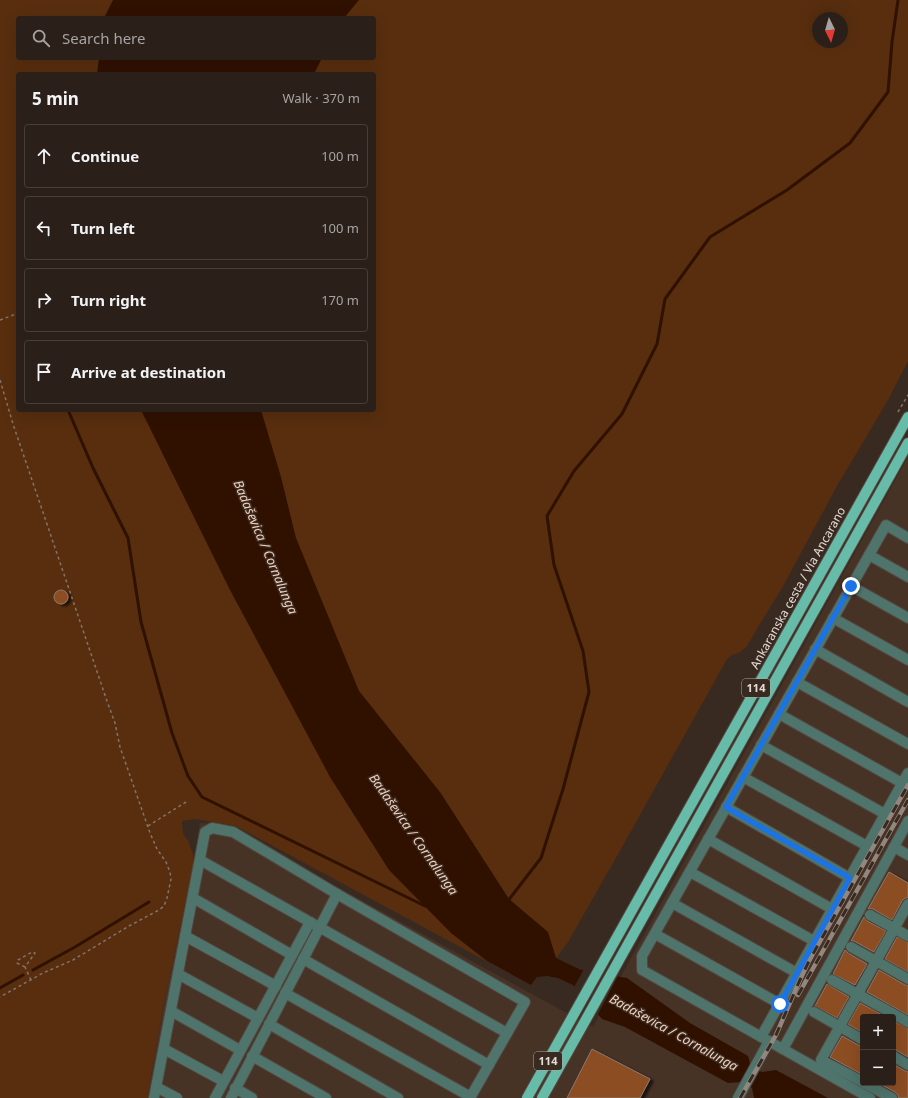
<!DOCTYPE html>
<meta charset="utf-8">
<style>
body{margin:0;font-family:"Noto Sans",sans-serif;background:#372d26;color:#f1f3f6}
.controls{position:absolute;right:12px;bottom:12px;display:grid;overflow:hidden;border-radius:4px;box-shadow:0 4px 16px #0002}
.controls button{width:36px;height:36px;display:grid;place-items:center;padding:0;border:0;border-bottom:1px solid #473e38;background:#2b2019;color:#f1f3f6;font:20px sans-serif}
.compass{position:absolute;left:812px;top:12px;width:36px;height:36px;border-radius:50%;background:#2b2019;box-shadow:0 4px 16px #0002;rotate:175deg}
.stop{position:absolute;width:12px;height:12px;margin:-9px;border:3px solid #1a73e8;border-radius:50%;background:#fff}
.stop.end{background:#1a73e8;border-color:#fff;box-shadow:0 1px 4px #0008}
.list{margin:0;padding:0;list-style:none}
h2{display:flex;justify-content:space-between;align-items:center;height:52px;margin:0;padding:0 16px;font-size:17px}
h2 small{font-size:13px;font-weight:400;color:#a6a3a2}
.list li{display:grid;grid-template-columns:26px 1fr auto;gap:12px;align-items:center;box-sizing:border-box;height:64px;margin:0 8px 8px;padding:0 8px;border:1px solid #473e38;border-radius:4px}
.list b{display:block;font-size:15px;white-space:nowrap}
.list em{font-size:13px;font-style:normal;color:#a6a3a2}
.icon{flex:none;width:22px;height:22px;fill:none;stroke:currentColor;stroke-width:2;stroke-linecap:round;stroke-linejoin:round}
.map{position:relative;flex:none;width:908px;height:1098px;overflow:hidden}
.search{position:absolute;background:#2b2019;box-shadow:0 4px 16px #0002;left:16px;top:16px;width:360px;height:44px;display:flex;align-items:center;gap:10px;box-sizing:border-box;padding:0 14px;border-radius:4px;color:#a6a3a2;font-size:15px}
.panel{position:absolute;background:#2b2019;box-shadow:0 4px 16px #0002;left:16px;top:72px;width:360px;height:340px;border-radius:4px}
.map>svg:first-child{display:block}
.built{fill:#473226;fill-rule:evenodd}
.green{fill:#582e0e;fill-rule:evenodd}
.water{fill:#301100}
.pier{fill:#392a21}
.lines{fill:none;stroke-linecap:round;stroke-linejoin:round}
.stream{stroke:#301100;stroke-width:3}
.building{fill:#8c4e21;stroke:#8a796e;filter:url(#shadow)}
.minor-casing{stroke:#54463e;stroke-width:12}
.major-casing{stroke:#54463e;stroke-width:12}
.path{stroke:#80746c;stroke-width:1.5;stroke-dasharray:3 3;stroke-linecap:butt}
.minor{stroke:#4e746c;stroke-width:10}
.major{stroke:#66bba9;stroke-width:10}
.rail-casing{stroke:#92877f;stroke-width:4.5}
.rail{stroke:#392a21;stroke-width:3;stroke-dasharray:9;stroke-linecap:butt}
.route{stroke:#1a73e8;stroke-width:5}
.labels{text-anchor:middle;stroke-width:3;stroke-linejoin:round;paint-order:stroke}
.shield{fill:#392a21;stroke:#b1a69f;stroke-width:1}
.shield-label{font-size:11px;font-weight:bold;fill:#e4dbd5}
.street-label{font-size:12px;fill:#e4dbd5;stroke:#392a21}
.water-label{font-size:13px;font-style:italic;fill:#f4ceb7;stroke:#392a21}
</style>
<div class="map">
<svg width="908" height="1098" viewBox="0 0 908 1098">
<defs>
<filter id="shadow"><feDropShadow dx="3.5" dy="2" stdDeviation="1" flood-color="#0009"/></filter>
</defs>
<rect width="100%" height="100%" fill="#392a21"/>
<path class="built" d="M908 457V1098H147L164 1002 193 868 200 823 224 825 539 998 593 1027 685 860ZM863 1017H893V1083H863Z"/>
<path class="green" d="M0 0H908V361L888 400 837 486 782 588 758 627 747 646 740 652 730 656 727 659 621 849 568 942 556 958 537 977 531 985 236 826 195 819 182 821 183 834 188 841 193 854V868L164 1002 147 1098H0ZM18 18H374V58H18ZM818 18H842V42H818ZM18 74H374V410H18Z"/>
<g class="water">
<polygon points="113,0 359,0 344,18 104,18"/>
<polygon points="99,58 322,58 314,74 97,74"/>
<polygon points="141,410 261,410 281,477 296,538 359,691 440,792 509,899 548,932 556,958 581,970 627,978 690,1023 748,1056 751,1067 762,1072 776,1070 828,1098 754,1098 752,1088 741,1082 728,1083 625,1027 602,1019 573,985 558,978 547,976 537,977 531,985 487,961 451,933 389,870 330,777 230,590"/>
</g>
<polygon class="pier" points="584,969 619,974 597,1016 573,989"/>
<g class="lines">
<g class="stream">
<polyline points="68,410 93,468 128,538 141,622 172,733 188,776 202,797 425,906"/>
<polyline points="507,902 541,858 563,789 589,692 583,651 554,565 547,516 574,471 622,414 657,344 665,299 710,237 787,190 850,143 888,92 892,42 898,0"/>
<polyline points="33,970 75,947 149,902"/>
<polyline points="0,988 23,975"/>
</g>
</g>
<g class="building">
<circle cx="61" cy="597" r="7"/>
<polygon points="889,872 908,883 908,898 905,898 902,901 892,920 873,909 868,909"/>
<polygon points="864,917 867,921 886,931 874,952 854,941 851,941"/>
<polygon points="897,937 908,942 908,972 885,959"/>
<polygon points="845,950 848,953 867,964 855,985 833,974"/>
<polygon points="879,970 905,985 908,985 908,1015 867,992"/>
<polygon points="827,984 849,997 837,1018 815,1006"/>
<polygon points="860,1003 886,1017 863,1017 863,1033 848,1024"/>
<polygon points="893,1021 908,1028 908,1057 896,1050 893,1050"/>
<polygon points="842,1036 860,1046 863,1046 863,1075 830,1057"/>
<polygon points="592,1049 650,1079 640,1098 567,1098"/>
<polygon points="893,1064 905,1071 908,1071 908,1098 898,1098 898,1095 895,1092 878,1083 893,1083"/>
</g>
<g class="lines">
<defs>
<g id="minor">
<polyline points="869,555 908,577"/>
<polyline points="851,586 908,618"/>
<polyline points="833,618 908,660"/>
<polyline points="815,649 908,702"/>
<polyline points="797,682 908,744"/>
<polyline points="779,714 902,783"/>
<polyline points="761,745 885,814"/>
<polyline points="743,777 867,846"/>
<polyline points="726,807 850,878"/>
<polyline points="908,821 894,847 908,855"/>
<polyline points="708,839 832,909"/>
<polyline points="200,860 507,1033"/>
<polyline points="690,872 814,941"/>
<polyline points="193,898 292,955"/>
<polyline points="672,903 797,973"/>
<polyline points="870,915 908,936"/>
<polyline points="655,934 780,1004"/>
<polyline points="185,936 276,986"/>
<polyline points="851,947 908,979"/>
<polyline points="303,959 489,1065"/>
<polyline points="178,974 258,1018"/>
<polyline points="832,980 908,1022"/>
<polyline points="285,993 471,1097"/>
<polyline points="171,1011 240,1050"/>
<polyline points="814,1012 863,1040"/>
<polyline points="269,1024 398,1098"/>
<polyline points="761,1037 908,773"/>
<polyline points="164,1049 223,1081"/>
<polyline points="783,1049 894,847"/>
<polyline points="252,1056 326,1098"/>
<polyline points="893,1056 908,1065"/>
<polyline points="863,1082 821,1060 908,904"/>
<polyline points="864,1083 892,1098"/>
<polyline points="156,1087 177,1098"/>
<polyline points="235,1088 252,1098"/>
<polyline points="154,1098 205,832 212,828 233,832 337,894 525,1002 470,1098"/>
<polyline points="215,1098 310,922"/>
<polyline points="231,1098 337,894"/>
<polyline points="738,1098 769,1041"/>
<polyline points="870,1098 642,970 642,956 886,525 908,538"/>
</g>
<g id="major">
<polyline points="527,1098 908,417"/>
<polyline points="542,1098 908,443"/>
</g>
</defs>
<use href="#minor" class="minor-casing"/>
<use href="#major" class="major-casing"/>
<g class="path">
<polyline points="0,320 16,314"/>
<polyline points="0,380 13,424 107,701 115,723 120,747 150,833 157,849 166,862 170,872 171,879 167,898 164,906 159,910 129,926 73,960 43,973 0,997"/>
<polyline points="898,412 908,395"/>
<polyline points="148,826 186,802"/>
<polyline points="25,967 17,963 18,960 32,952 35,953 25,967 31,980"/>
</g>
<use href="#minor" class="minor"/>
<use href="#major" class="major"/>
<defs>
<g id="rail">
<polyline points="798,995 908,800"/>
<polyline points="740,1098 776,1035 799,982 809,961 908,785"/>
</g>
</defs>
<use href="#rail" class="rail-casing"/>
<use href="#rail" class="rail"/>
</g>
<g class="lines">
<polyline class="route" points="780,1004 850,878 726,807 851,586"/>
</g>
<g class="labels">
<g class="shield">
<rect x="742" y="679" width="28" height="18" rx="3"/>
<rect x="534" y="1052" width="28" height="18" rx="3"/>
</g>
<g class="shield-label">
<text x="756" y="692">114</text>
<text x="548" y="1065">114</text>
</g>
<g class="street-label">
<text transform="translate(798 588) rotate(-61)" y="4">Ankaranska cesta / Via Ancarano</text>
</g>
<g class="water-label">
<text transform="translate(266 547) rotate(67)" y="5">Badaševica / Cornalunga</text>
<text transform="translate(414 834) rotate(55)" y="5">Badaševica / Cornalunga</text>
<text transform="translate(674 1032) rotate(29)" y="5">Badaševica / Cornalunga</text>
</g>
</g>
</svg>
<div class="controls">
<button>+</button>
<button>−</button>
</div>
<svg class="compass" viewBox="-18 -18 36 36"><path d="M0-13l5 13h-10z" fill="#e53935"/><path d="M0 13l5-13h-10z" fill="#a6a3a2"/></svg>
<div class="stop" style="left:780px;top:1004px"></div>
<div class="stop end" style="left:851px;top:586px"></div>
<div class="search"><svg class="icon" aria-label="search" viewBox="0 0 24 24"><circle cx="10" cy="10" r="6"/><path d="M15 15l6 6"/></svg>Search here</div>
<section class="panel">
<h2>5 min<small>Walk · 370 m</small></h2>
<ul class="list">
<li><svg class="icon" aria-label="ahead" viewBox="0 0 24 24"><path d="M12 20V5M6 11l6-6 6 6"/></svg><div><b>Continue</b></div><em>100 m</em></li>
<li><svg class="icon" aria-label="left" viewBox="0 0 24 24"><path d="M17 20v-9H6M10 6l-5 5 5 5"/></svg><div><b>Turn left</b></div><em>100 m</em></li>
<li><svg class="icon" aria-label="right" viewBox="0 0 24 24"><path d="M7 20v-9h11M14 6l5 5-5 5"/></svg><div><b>Turn right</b></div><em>170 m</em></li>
<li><svg class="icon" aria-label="arrive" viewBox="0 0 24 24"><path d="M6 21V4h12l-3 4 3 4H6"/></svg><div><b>Arrive at destination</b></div></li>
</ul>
</section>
</div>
